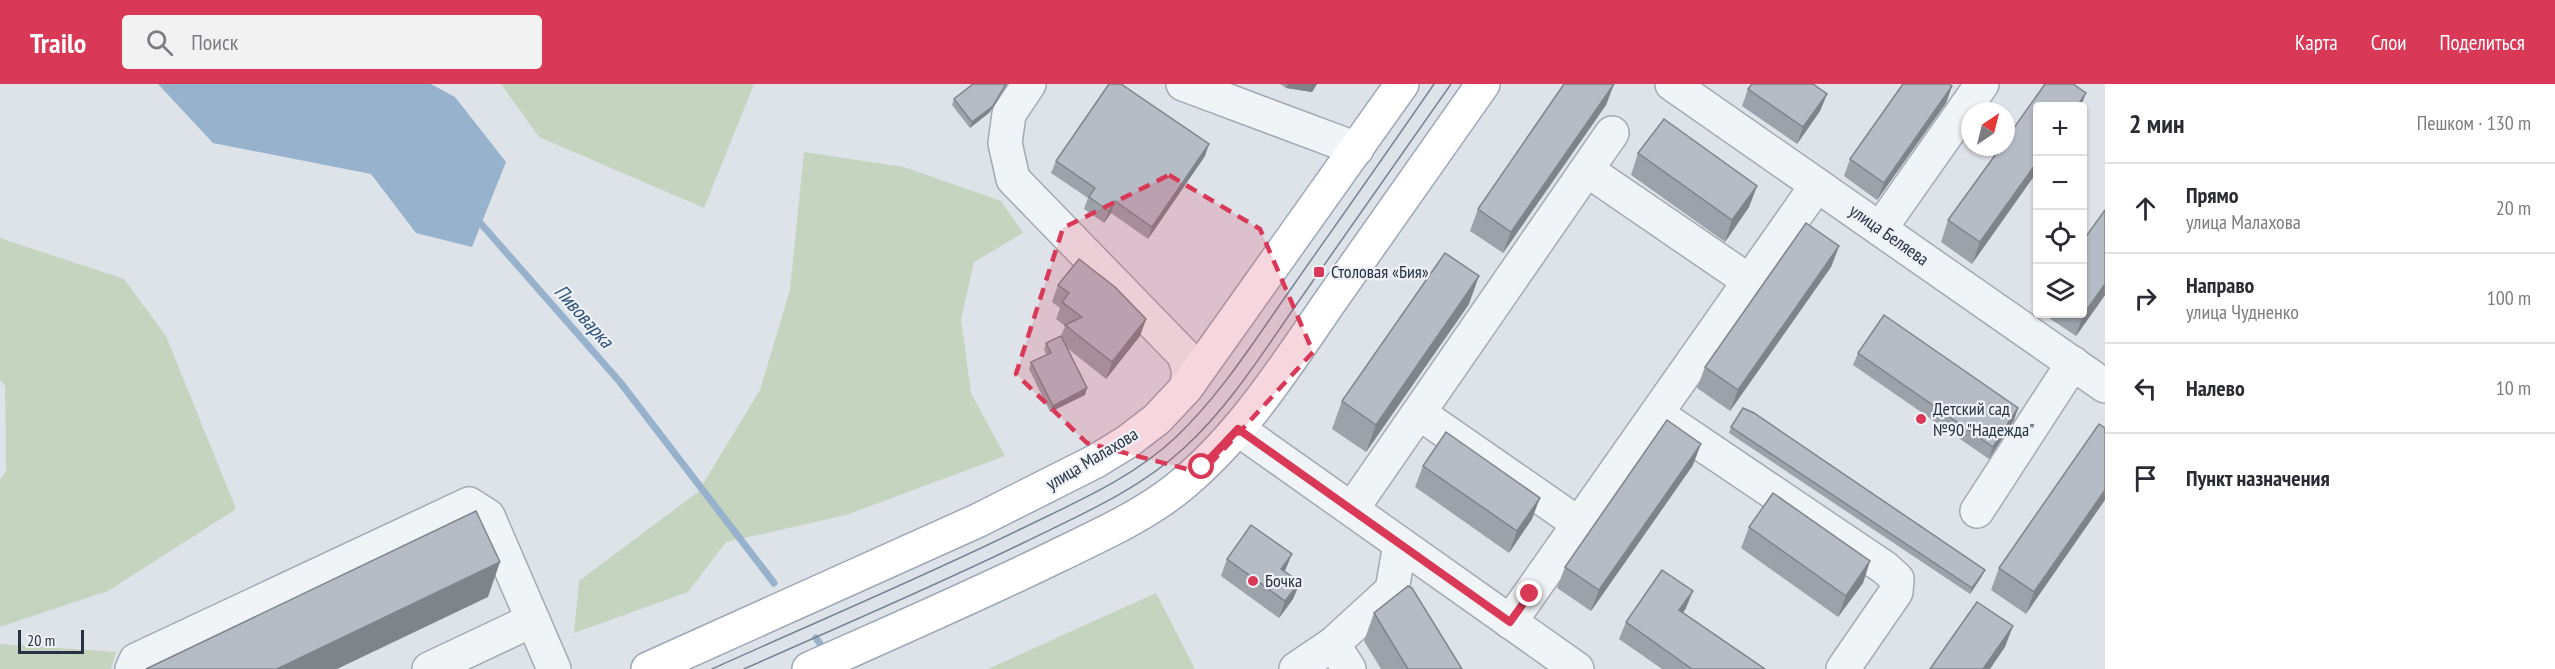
<!DOCTYPE html>
<html lang="ru">
<meta charset="utf-8">
<style>
body{margin:0;font-family:"PT Sans Narrow",sans-serif;background:#f2f2f3;color:#2b2b33}
.controls{position:absolute;right:18px;top:18px;display:grid;overflow:hidden;border-radius:6px;box-shadow:0 2px 4px #0004}
.controls button{width:54px;height:54px;display:grid;place-items:center;padding:0;border:0;border-bottom:2px solid #e1e1e2;background:#fff;color:#2b2b33;font:30px sans-serif}
.compass{position:absolute;left:1961px;top:18px;width:54px;height:54px;border-radius:50%;background:#fff;box-shadow:0 2px 4px #0004;rotate:35deg}
.scale{position:absolute;left:18px;bottom:15px;width:66px;box-sizing:border-box;padding-left:6px;border:3px solid #263141;border-top:0;font-size:16px;line-height:21px;white-space:nowrap;color:#263141;-webkit-text-stroke:4px #eef2f7;paint-order:stroke}
.stop{position:absolute;width:18px;height:18px;margin:-14px;border:4px solid #d93957;border-radius:50%;background:#fff}
.stop.end{background:#d93957;border-color:#fff;box-shadow:0 2px 6px #0008}
.list{margin:0;padding:0;list-style:none}
h2{display:flex;justify-content:space-between;align-items:center;height:78px;margin:0;padding:0 24px;font-size:26px}
h2 small{font-size:20px;font-weight:400;color:#7c7c81}
.list li{display:grid;grid-template-columns:39px 1fr auto;gap:18px;align-items:center;box-sizing:border-box;height:90px;padding:0 24px;border-top:2px solid #e1e1e2}
.list b{display:block;font-size:22px;white-space:nowrap}
.list p{margin:0;font-size:20px;white-space:nowrap;color:#7c7c81}
.list em{font-size:20px;font-style:normal;color:#7c7c81}
.icon{flex:none;width:33px;height:33px;fill:none;stroke:currentColor;stroke-width:2;stroke-linecap:round;stroke-linejoin:round}
.map{position:relative;flex:none;width:2105px;height:585px;overflow:hidden}
header{display:flex;align-items:center;gap:36px;box-sizing:border-box;height:84px;padding:0 30px;background:#d93957;color:#fff}
header strong{font-size:28px}
nav{display:flex;gap:33px;margin-inline-start:auto;font-size:21px}
.search{width:420px;height:54px;background:#f2f2f3;display:flex;align-items:center;gap:15px;box-sizing:border-box;padding:0 21px;border-radius:6px;color:#7c7c81;font-size:22px}
main{display:flex}
aside{flex:1;background:#fff}
.map>svg:first-child{display:block}
.green{fill:#c5d4bf}
.water{fill:#96b2cc}
.lines{fill:none;stroke-linecap:round;stroke-linejoin:round}
.stream{stroke:#96b2cc;stroke-width:7}
.minor-casing{stroke:#a3aab3;stroke-width:36}
.major-casing{stroke:#9da8b6;stroke-width:36}
.minor{stroke:#f1f4f7;stroke-width:33}
.major{stroke:#fff;stroke-width:33}
.tram{stroke:#778394;stroke-width:1.5}
.wall{fill:#9ca2aa}
.shaded-wall{fill:#7f848b}
.building{fill:#b5bcc6;stroke:#7f848b;stroke-width:1.5}
.route{stroke:#d93957;stroke-width:8}
.marked{fill:#d93957;fill-opacity:0.2;stroke:#d93957;stroke-width:4.5;stroke-dasharray:12 8;stroke-linejoin:round}
.poi-dot{fill:#d93957;stroke:#eef2f7;stroke-width:2}
.labels{text-anchor:middle;stroke-width:4.5;stroke-linejoin:round;paint-order:stroke}
.street-label{font-size:18px;fill:#263141;stroke:#eef2f7}
.poi-label{font-size:18px;fill:#263141;stroke:#eef2f7;text-anchor:start}
.water-label{font-size:20px;font-style:italic;fill:#2d5279;stroke:#eef2f7}
</style>
<header>
<strong>Trailo</strong>
<div class="search"><svg class="icon" aria-label="search" viewBox="0 0 24 24"><circle cx="10" cy="10" r="6"/><path d="M15 15l6 6"/></svg>Поиск</div>
<nav><a>Карта</a><a>Слои</a><a>Поделиться</a></nav>
</header>
<main>
<div class="map">
<svg width="2105" height="585" viewBox="0 0 2105 585">
<rect width="100%" height="100%" fill="#dee3e9"/>
<g class="green">
<polygon points="501,0 754,0 704,124 539,53"/>
<polygon points="804,68 904,83 1001,117 1023,149 974,178 961,235 971,309 1005,372 846,431 726,458 688,508 574,549 579,497 698,408 760,306 790,206"/>
<polygon points="0,154 124,195 166,252 236,425 108,507 0,543 0,396 6,387 5,301 0,296"/>
<polygon points="1156,509 1195,585 988,585"/>
<polygon points="0,560 116,568 111,585 0,585"/>
</g>
<polygon class="water" points="158,0 431,0 455,13 506,78 472,163 416,149 371,90 213,59"/>
<g class="lines">
<g class="stream">
<polyline points="476,134 620,298 774,499"/>
<polyline points="816,554 825,567"/>
</g>
<defs>
<g id="minor">
<polyline points="1029,0 1009,30 1005,59 1013,95 1184,271 1189,288 1186,304"/>
<polyline points="1183,0 1357,65"/>
<polyline points="1672,0 2105,302"/>
<polyline points="1587,86 1749,197"/>
<polyline points="1880,145 1982,0"/>
<polyline points="1419,329 1579,440"/>
<polyline points="1663,334 1885,484 1897,495 1896,508 1843,585"/>
<polyline points="1238,345 1577,585"/>
<polyline points="1352,425 1612,49"/>
<polyline points="1977,427 2073,279"/>
<polyline points="1510,538 1817,101"/>
<polyline points="1333,560 1349,585"/>
<polyline points="132,585 136,576 469,420 488,432 554,585"/>
<polyline points="429,585 533,536"/>
<polyline points="1296,585 1333,560 1392,506 1400,460"/>
</g>
<g id="major">
<polyline points="648,585 979,436 1096,377 1127,358 1157,335 1186,304 1402,0"/>
<path d="M809 585C892 548 975 512 1057 472 1096 453 1139 434 1174 407 1238 357 1283 286 1329 219 1381 146 1432 73 1483 0"/>
</g>
</defs>
<use href="#minor" class="minor-casing"/>
<use href="#major" class="major-casing"/>
<use href="#minor" class="minor"/>
<use href="#major" class="major"/>
<g class="tram">
<path d="M712 585C816 538 921 494 1023 444 1076 418 1133 394 1176 353 1220 311 1253 259 1288 209 1337 139 1386 70 1434 0"/>
<path d="M744 585C838 543 933 503 1025 458 1080 431 1139 406 1184 364 1231 321 1265 265 1301 214 1351 143 1401 71 1451 0"/>
</g>
</g>
<g class="wall">
<polygon points="1280,0 1317,0 1312,8 1286,4"/>
<polygon points="1614,0 1606,21 1503,169 1470,147 1478,125"/>
<polygon points="2045,0 1972,180 1941,158 1948,136"/>
<polygon points="1952,2 1946,19 1877,116 1844,92 1850,75"/>
<polygon points="1748,5 1827,10 1820,27 1797,60 1742,22"/>
<polygon points="954,15 990,28 970,44 952,21"/>
<polygon points="1638,69 1757,102 1749,123 1725,158 1631,91"/>
<polygon points="1205,72 1148,155 1111,129 1104,139 1084,125 1088,114 1051,89 1056,77"/>
<polygon points="1839,162 1831,183 1730,327 1697,304 1705,283"/>
<polygon points="1058,201 1146,235 1140,252 1106,295 1067,264 1087,304 1085,311 1050,328 1029,285 1031,278 1047,271 1044,266 1046,259 1061,252 1065,242 1056,235 1060,224 1052,218"/>
<polygon points="2105,211 2076,252 2043,230 2082,230"/>
<polygon points="1469,220 1366,368 1332,345 1342,317"/>
<polygon points="1858,269 2018,324 2014,336 1989,375 1853,281"/>
<polygon points="1731,343 1982,492 1970,510 1729,349"/>
<polygon points="2105,344 2026,530 1991,506 1999,484"/>
<polygon points="1693,381 1591,527 1557,504 1565,483"/>
<polygon points="1423,382 1532,435 1509,469 1415,403"/>
<polygon points="1749,443 1870,477 1863,499 1838,533 1741,464"/>
<polygon points="1227,475 1285,488 1300,498 1293,515 1279,534 1221,492"/>
<polygon points="1686,524 1683,529 1765,585 1662,585 1619,555 1626,538"/>
<polygon points="1374,529 1462,585 1381,585 1364,557"/>
</g>
<g class="shaded-wall">
<polygon points="1006,0 1007,0 990,28 970,44 972,38"/>
<polygon points="1288,0 1317,0 1312,8 1286,4"/>
<polygon points="1614,0 1606,21 1503,169 1511,148"/>
<polygon points="1952,2 1946,19 1877,116 1884,99"/>
<polygon points="2086,9 2081,22 2077,22"/>
<polygon points="1827,10 1820,27 1797,60 1803,43"/>
<polygon points="1209,60 1205,72 1148,155 1152,143"/>
<polygon points="2037,78 2037,88 1972,180 1980,158"/>
<polygon points="1757,102 1749,123 1725,158 1732,136"/>
<polygon points="1115,117 1111,129 1104,139 1109,127"/>
<polygon points="1839,162 1831,183 1730,327 1738,306"/>
<polygon points="1479,192 1469,220 1366,368 1376,341"/>
<polygon points="2105,200 2105,211 2076,252 2083,231"/>
<polygon points="1146,235 1140,252 1106,295 1112,278"/>
<polygon points="1087,304 1085,311 1050,328 1053,322"/>
<polygon points="2018,324 2014,336 1989,375 1993,363"/>
<polygon points="1701,360 1693,381 1591,527 1599,506"/>
<polygon points="2105,406 2105,416 2026,530 2034,508"/>
<polygon points="1540,414 1532,435 1509,469 1517,447"/>
<polygon points="1292,470 1285,487 1281,485"/>
<polygon points="1870,477 1863,499 1838,533 1846,512"/>
<polygon points="500,478 488,513 337,585 277,585"/>
<polygon points="1985,486 1982,492 1970,510 1972,504"/>
<polygon points="1300,498 1293,515 1279,534 1285,517"/>
<polygon points="1693,507 1686,524 1673,543 1679,526"/>
<polygon points="2013,542 2005,563 1990,585 1983,585"/>
</g>
<g class="building">
<polygon points="973,0 1006,0 993,22 972,38 954,15"/>
<polygon points="1109,0 1121,0 1209,60 1152,143 1115,117 1109,127 1089,113 1095,104 1056,77"/>
<polygon points="1564,0 1614,0 1511,148 1478,125"/>
<polygon points="1752,0 1813,0 1827,10 1803,43 1748,5"/>
<polygon points="1903,0 1949,0 1952,2 1884,99 1850,75"/>
<polygon points="2045,0 2073,0 2086,9 2077,22 2037,22 2037,78 1980,158 1948,136 2001,63 2006,63 2006,55"/>
<polygon points="1664,35 1757,102 1732,136 1638,69"/>
<polygon points="2105,126 2105,200 2083,231 2082,230 2082,158"/>
<polygon points="1806,139 1839,162 1738,306 1705,283"/>
<polygon points="1445,169 1479,192 1376,341 1342,317"/>
<polygon points="1079,175 1115,203 1146,235 1112,278 1065,241 1082,233 1062,218 1069,209 1058,201"/>
<polygon points="1884,231 2018,324 1993,363 1858,269"/>
<polygon points="1061,252 1087,304 1053,322 1031,278 1051,269 1046,259"/>
<polygon points="1743,324 1754,329 1985,486 1972,504 1731,343"/>
<polygon points="1667,336 1701,360 1599,506 1565,483"/>
<polygon points="2099,340 2105,344 2105,406 2034,508 1999,484"/>
<polygon points="1446,348 1540,414 1517,447 1423,382"/>
<polygon points="1773,409 1870,477 1846,512 1749,443"/>
<polygon points="476,427 500,478 277,585 146,585"/>
<polygon points="1251,441 1292,470 1281,485 1300,498 1285,517 1227,475"/>
<polygon points="1662,486 1693,507 1679,526 1765,585 1692,585 1626,538"/>
<polygon points="1408,502 1412,504 1462,585 1408,585 1374,529"/>
<polygon points="1977,518 2013,542 1983,585 1930,585"/>
</g>
<g class="lines">
<polyline class="route" points="1202,383 1238,345 1510,538 1530,510"/>
</g>
<path class="marked" d="M1169 91 1260 145 1313 268 1202 389 1087 359 1016 290 1063 144Z"/>
<g class="poi-dot">
<rect x="1313" y="182" width="12" height="12" rx="3"/>
<circle cx="1921" cy="335" r="6"/>
<circle cx="1253" cy="497" r="6"/>
</g>
<g class="labels">
<g class="street-label">
<text transform="translate(1889 151) rotate(35)" y="6">улица Беляева</text>
<text transform="translate(1092 375) rotate(-31)" y="6">улица Малахова</text>
</g>
<g class="poi-label">
<text x="1331" y="194">Столовая «Бия»</text>
<text x="1933" y="331">Детский сад<tspan x="1933" dy="21">№90 "Надежда"</tspan></text>
<text x="1265" y="503">Бочка</text>
</g>
<g class="water-label">
<text transform="translate(584 232) rotate(48)" y="7">Пивоварка</text>
</g>
</g>
</svg>
<div class="controls">
<button>+</button>
<button>−</button>
<button><svg class="icon" aria-label="locate" viewBox="0 0 24 24"><circle cx="12" cy="12" r="6"/><path d="M12 2v4M12 18v4M2 12h4M18 12h4"/></svg></button>
<button><svg class="icon" aria-label="layers" viewBox="0 0 24 24"><path d="M12 4l9 5-9 5-9-5zM3 14l9 5 9-5"/></svg></button>
</div>
<svg class="compass" viewBox="-18 -18 36 36"><path d="M0-13l5 13h-10z" fill="#e53935"/><path d="M0 13l5-13h-10z" fill="#7c7c81"/></svg>
<div class="scale">20 m</div>
<div class="stop" style="left:1202px;top:383px"></div>
<div class="stop end" style="left:1530px;top:510px"></div>
</div>
<aside>
<h2>2 мин<small>Пешком · 130 m</small></h2>
<ul class="list">
<li><svg class="icon" aria-label="ahead" viewBox="0 0 24 24"><path d="M12 20V5M6 11l6-6 6 6"/></svg><div><b>Прямо</b><p>улица Малахова</p></div><em>20 m</em></li>
<li><svg class="icon" aria-label="right" viewBox="0 0 24 24"><path d="M7 20v-9h11M14 6l5 5-5 5"/></svg><div><b>Направо</b><p>улица Чудненко</p></div><em>100 m</em></li>
<li><svg class="icon" aria-label="left" viewBox="0 0 24 24"><path d="M17 20v-9H6M10 6l-5 5 5 5"/></svg><div><b>Налево</b></div><em>10 m</em></li>
<li><svg class="icon" aria-label="arrive" viewBox="0 0 24 24"><path d="M6 21V4h12l-3 4 3 4H6"/></svg><div><b>Пункт назначения</b></div></li>
</ul>
</aside>
</main>
